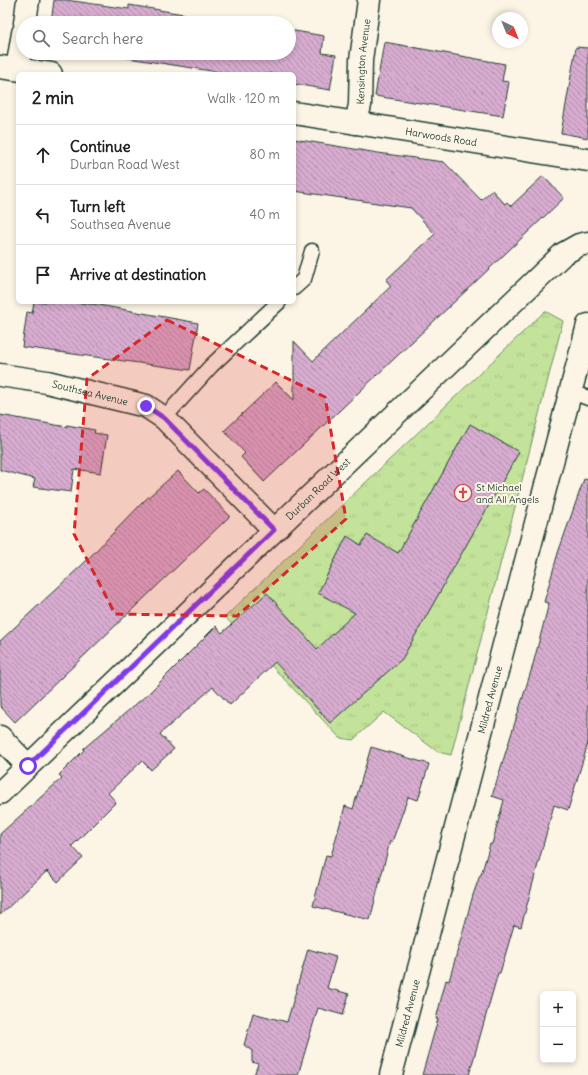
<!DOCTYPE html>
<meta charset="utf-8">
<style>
body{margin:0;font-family:Delius,sans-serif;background:#f2f2f2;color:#202124}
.controls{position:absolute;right:12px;bottom:12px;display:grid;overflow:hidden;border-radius:6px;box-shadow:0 2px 6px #0003}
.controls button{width:36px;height:36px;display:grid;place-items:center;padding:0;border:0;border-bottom:1px solid #e0e0e0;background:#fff;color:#202124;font:20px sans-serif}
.compass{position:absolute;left:492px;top:12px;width:36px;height:36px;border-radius:50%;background:#fff;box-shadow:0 2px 6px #0003;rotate:137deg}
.stop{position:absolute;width:12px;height:12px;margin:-9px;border:3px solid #7c3aed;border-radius:50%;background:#fff}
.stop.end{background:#7c3aed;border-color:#fff;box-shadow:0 1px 4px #0008}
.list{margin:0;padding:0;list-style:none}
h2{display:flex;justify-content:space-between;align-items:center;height:52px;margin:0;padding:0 16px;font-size:17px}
h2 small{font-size:13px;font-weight:400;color:#757577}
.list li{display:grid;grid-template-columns:26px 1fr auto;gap:12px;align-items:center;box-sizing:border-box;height:60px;padding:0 16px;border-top:1px solid #e0e0e0}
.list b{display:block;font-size:15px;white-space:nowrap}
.list p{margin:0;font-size:13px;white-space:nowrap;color:#757577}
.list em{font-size:13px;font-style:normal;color:#757577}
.icon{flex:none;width:22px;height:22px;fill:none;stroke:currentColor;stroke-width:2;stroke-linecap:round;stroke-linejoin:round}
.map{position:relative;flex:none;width:588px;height:1075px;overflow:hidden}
.search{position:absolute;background:#fff;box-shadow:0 2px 6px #0003;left:16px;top:16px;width:280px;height:44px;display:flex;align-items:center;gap:10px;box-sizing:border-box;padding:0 14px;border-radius:22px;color:#757577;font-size:15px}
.panel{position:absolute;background:#fff;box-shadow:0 2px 6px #0003;left:16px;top:72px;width:280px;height:232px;border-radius:6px}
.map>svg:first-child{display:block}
.grass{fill:url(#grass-tufts);stroke:#719068}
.building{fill:url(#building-back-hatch);stroke:#1f3d34}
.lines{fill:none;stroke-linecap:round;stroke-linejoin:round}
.lane-casing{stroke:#1f3d34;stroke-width:17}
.street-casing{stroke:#1f3d34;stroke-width:25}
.secondary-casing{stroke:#1f3d34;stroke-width:25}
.lane{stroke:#fcf5e5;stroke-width:14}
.street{stroke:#fcf5e5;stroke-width:22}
.secondary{stroke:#fcf5e5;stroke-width:22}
.route{stroke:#7c3aed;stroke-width:5}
.marked{fill:#d62828;fill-opacity:0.2;stroke:#d62828;stroke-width:3;stroke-dasharray:8 5;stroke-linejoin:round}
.labels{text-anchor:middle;stroke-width:4;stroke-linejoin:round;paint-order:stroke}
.street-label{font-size:10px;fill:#1f3d34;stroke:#fcf5e5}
.poi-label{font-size:10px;fill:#1f3d34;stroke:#fcf5e5;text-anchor:start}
</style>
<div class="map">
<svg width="588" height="1075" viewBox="0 0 588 1075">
<defs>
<pattern id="grass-tufts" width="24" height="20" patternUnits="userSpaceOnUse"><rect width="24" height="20" fill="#c3e39b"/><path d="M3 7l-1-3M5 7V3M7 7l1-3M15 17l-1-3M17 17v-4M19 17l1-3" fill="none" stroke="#a7c486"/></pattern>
<pattern id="building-back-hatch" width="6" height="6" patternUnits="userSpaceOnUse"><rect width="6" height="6" fill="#d8acd0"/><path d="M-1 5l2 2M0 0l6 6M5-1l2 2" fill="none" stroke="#af8daa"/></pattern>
</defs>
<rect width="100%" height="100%" fill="#fcf5e5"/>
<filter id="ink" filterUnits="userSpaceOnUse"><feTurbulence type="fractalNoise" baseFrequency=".025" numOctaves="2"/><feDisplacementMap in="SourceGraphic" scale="8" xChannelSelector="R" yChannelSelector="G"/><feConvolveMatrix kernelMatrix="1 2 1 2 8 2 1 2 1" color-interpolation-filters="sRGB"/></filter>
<g filter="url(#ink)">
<polygon class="grass" points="545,311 563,321 451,755 438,752 384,712 353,740 340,738 225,617"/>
<g class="building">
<polygon points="54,0 66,0 129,9 129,5 238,23 51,23"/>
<polygon points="289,30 324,36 322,53 336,55 330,90 294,84 294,74 231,74 96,53 289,53"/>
<polygon points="384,42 505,64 502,81 509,82 503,116 375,96"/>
<polygon points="576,47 588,48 588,138 561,133"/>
<polygon points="294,139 378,153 444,162 481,200 492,190 505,204 507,202 511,206 543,176 564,198 264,482 241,457 245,453 224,431 276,382 294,400 294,341 313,361 391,286 386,280 435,234 411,208 294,191"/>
<polygon points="34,302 70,302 99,305 198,323 190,370 22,347 27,312 32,313"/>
<polygon points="0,415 67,427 67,425 95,430 94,433 107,435 101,473 74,469 71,492 33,487 35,479 0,470"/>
<polygon points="470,424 519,452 402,659 330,723 275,662 230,705 213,687 160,734 174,749 151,770 142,761 108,793 116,802 72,846 83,858 58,882 47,871 0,915 0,834 62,778 59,775 84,750 83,749 149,693 216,626 222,633 267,593 317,649 355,613 318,593 347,536 361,545 367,535 398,553"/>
<polygon points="178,471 199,493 204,489 230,516 15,722 0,706 0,641 83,564 145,500"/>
<polygon points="584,479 588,480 588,743 568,810 554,805 521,927 514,925 500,973 498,973 469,1075 422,1075 438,1019 436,1019 446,980 449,981 473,895 480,875 481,875 490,844 492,844 504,800 492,796 532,668 549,603 544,602 558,553"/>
<polygon points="371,747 429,764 418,800 408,797 392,842 390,841 370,920 313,906 326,855 331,856 345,806 353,809"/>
<polygon points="308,949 336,957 327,988 349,994 343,1015 318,1008 298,1075 254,1075 258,1064 252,1062 252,1051 244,1045 253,1013 287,1022"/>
</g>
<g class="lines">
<defs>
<g id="lane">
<polyline points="294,288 304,279 312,251"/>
<polyline points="570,391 588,398"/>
<polyline points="164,418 211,366 279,302"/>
</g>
<g id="street">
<polyline points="25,23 28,0"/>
<polyline points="17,69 23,33"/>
<path id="s1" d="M356 123 360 105 361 60 369 0"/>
<path id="s2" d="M0 375 47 382 146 406 164 418 274 530"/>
<polyline points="0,737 28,766"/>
<path id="s3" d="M0 793 563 254 579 245 588 243"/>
<path id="s4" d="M391 1075 588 325"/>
</g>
<g id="secondary">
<polyline points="0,67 51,74"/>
<path id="s5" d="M294 113 588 160"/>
</g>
</defs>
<use href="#lane" class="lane-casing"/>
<use href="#street" class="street-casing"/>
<use href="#secondary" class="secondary-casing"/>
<use href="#lane" class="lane"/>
<use href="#street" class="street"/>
<use href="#secondary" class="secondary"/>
</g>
</g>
<g class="lines" filter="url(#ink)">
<polyline class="route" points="28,766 274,530 164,418 146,406"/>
</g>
<path class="marked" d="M167 320 325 397 346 519 237 616 115 614 74 534 87 379Z"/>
<defs>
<symbol id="church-ring" viewBox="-11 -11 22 22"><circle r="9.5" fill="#fcf5e5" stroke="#d1495b" stroke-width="1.5"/><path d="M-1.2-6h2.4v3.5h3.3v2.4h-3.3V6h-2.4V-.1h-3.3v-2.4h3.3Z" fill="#d1495b"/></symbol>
</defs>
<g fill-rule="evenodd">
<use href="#church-ring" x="453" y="483" width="20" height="20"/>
</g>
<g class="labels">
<g class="street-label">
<text dy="4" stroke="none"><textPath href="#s1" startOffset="62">Kensington Avenue</textPath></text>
<text dy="4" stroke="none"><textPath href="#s5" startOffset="149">Harwoods Road</textPath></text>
<text dy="4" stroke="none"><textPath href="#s2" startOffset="92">Southsea Avenue</textPath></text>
<text dy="4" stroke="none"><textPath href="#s3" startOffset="440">Durban Road West</textPath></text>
<text dy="4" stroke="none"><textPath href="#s4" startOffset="388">Mildred Avenue</textPath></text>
<text dy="4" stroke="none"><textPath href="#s4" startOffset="64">Mildred Avenue</textPath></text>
</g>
<g class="poi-label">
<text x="476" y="491">St Michael<tspan x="476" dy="12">and All Angels</tspan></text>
</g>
</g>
</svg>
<div class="controls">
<button>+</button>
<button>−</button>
</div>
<svg class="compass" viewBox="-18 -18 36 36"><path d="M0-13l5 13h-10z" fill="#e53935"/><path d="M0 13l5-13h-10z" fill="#757577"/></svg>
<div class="stop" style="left:28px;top:766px"></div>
<div class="stop end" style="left:146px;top:406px"></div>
<div class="search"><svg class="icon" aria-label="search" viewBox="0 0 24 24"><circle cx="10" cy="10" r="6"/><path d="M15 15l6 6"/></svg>Search here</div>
<section class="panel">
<h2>2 min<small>Walk · 120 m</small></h2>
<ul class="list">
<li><svg class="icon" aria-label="ahead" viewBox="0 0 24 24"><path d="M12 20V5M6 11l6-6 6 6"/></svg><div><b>Continue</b><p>Durban Road West</p></div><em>80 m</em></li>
<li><svg class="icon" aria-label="left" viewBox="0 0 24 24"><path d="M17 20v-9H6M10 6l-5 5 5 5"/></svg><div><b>Turn left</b><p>Southsea Avenue</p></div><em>40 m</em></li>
<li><svg class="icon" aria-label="arrive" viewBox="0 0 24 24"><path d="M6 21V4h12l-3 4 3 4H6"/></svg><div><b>Arrive at destination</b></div></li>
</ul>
</section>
</div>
